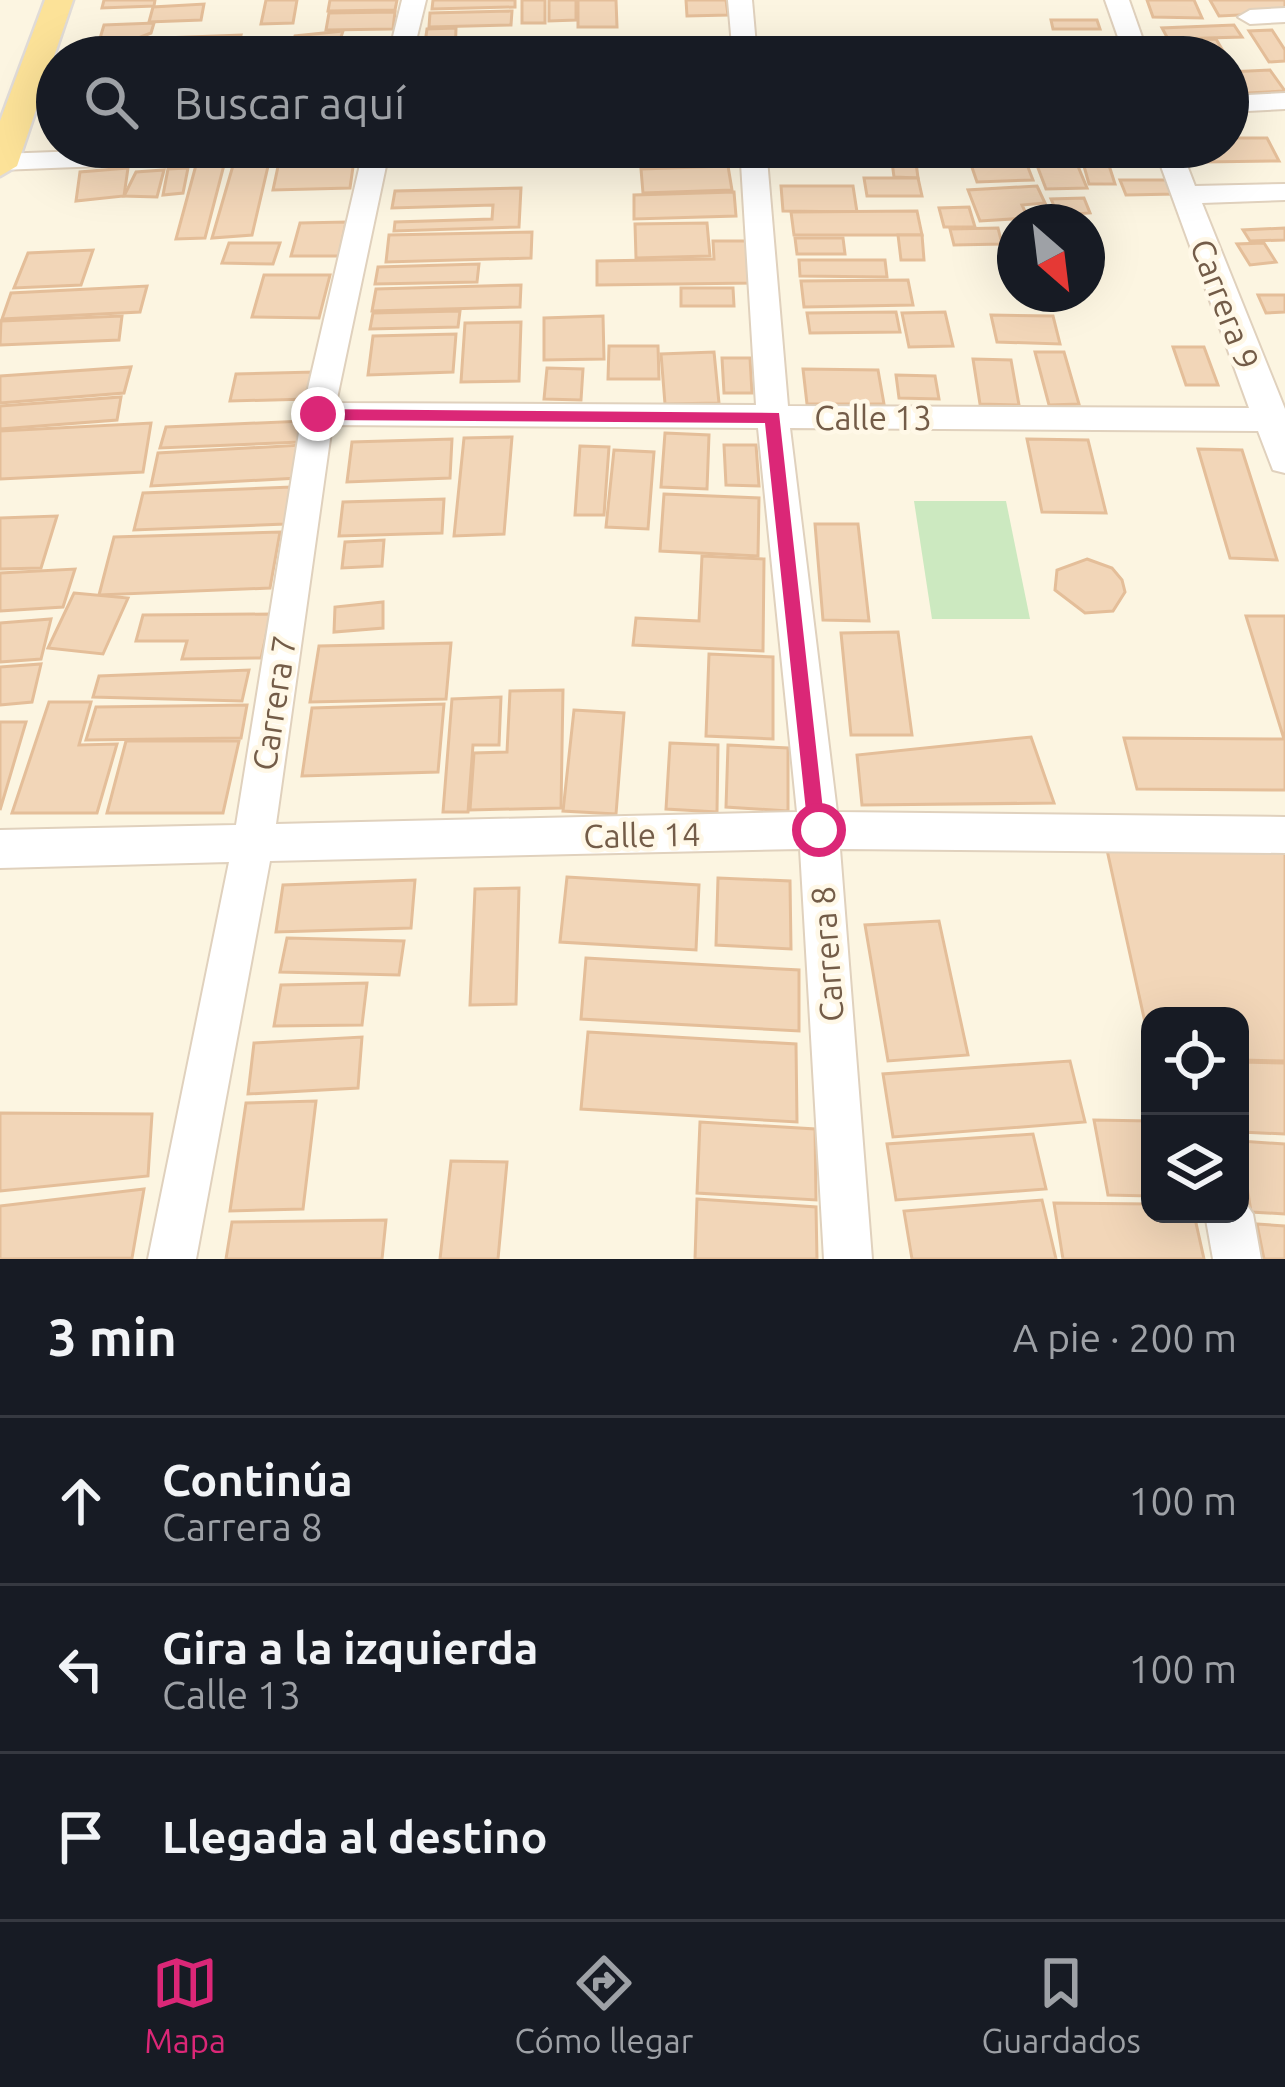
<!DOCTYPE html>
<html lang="es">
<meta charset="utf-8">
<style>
body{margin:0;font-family:Ubuntu,sans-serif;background:#20242c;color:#f1f3f6}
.controls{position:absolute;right:36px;bottom:36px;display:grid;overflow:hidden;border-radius:24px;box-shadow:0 12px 48px #0002}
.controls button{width:108px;height:108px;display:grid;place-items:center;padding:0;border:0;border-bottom:3px solid #363941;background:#171b24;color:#f1f3f6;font:60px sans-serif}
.compass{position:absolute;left:997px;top:204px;width:108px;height:108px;border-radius:50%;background:#171b24;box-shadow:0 12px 48px #0002;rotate:152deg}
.stop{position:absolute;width:36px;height:36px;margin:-27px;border:9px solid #db2777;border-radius:50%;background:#fff}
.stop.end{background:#db2777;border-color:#fff;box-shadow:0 3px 12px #0008}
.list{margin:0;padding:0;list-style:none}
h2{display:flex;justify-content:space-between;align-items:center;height:156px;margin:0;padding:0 48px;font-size:51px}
h2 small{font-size:39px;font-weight:400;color:#9ea1a6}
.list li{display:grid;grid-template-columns:78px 1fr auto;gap:36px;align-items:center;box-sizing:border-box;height:168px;padding:0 48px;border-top:3px solid #363941}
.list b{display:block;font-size:45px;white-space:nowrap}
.list p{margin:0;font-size:39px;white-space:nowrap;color:#9ea1a6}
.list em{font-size:39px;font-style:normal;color:#9ea1a6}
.icon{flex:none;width:66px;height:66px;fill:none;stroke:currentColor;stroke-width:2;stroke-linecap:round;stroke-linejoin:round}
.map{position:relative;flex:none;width:1285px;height:1259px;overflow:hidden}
.search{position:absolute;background:#171b24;box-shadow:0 12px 48px #0002;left:36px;right:36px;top:36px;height:132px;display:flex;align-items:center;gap:30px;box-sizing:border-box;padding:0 42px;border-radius:66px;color:#9ea1a6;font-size:45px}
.sheet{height:660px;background:#171b24}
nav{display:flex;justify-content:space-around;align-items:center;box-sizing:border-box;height:168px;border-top:3px solid #363941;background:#171b24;font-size:33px;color:#9ea1a6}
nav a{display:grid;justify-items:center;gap:6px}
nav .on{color:#db2777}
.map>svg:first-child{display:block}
.green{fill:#cce9c0}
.building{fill:#f2d6b8;stroke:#e4be99;stroke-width:3}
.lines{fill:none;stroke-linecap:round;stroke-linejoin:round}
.minor-casing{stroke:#e0d1bd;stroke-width:4}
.major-casing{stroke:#e0dbd7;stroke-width:5}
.minor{fill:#fff;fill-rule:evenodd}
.major{fill:#fce298;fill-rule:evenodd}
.route{fill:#db2777}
.labels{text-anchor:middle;stroke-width:9;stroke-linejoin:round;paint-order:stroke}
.street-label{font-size:33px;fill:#735c48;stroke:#fff8e7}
</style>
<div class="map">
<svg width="1285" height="1259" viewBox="0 0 1285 1259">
<rect width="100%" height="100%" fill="#fcf5e1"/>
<polygon class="green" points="914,501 1006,501 1030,619 932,619"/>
<g class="building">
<polygon points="104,0 155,0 154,6 102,8"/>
<polygon points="266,0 297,0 293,23 261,24"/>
<polygon points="330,0 397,0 395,10 328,11"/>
<polygon points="433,0 515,0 515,7 432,9"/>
<rect x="522" y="0" width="23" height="23"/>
<polygon points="549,0 576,0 576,20 549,21"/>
<polygon points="578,0 616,0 617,27 578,27"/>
<polygon points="686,0 726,0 728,15 687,16"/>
<polygon points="1147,0 1194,0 1202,18 1153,17"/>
<polygon points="1210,0 1285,0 1285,13 1219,16"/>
<polygon points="204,4 201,20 149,22 153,7"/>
<polygon points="512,11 511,25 429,27 430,13"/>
<polygon points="395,12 393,29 326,30 329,13"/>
<polygon points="1051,20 1097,20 1100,29 1053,29"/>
<polygon points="154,23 151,33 123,44 98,45 104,25"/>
<polygon points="1234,25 1242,37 1168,39 1162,28"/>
<polygon points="456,28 455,57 423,57 427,29"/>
<polygon points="1272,30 1285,50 1285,61 1269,62 1249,31"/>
<polygon points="343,31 335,55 379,50 377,57 287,57 295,36"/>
<polygon points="241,35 235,57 129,57 136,39"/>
<polygon points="862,38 867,57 827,57 823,39"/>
<polygon points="1090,38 1094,48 1058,48 1054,39"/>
<polygon points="1216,39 1226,56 1178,57 1170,40"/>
<polygon points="767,48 822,48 823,57 769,57"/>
<polygon points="1122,48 1127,56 1077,57 1073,51"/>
<polygon points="1270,70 1285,91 1228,94 1228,72"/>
<polygon points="1228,138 1267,138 1279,161 1204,162 1198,147 1228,147"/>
<polygon points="688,147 725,147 726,164 689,165"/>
<polygon points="786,147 841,147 843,161 788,161"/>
<polygon points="857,147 887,147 892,160 861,161"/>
<polygon points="890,147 914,147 918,178 894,177"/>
<polygon points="965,147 1020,147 1033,180 977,182"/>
<polygon points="1030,147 1070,147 1087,188 1046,189"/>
<polygon points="1129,147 1160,147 1165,162 1134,162"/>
<polygon points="1082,159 1107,159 1115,184 1089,184"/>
<polygon points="354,160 350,188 273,190 279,162"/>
<polygon points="234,162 269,162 252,235 212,238"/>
<polygon points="196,165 224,165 205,238 176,239"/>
<polygon points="728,166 732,190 643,193 641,169"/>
<polygon points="128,168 124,196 76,201 80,172"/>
<polygon points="188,168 183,193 163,195 168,169"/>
<polygon points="164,170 157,197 124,196 136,172"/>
<polygon points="864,178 918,178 922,196 867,196"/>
<polygon points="1120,180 1170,180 1175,194 1126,195"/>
<polygon points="781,186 853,186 857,212 783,211"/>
<polygon points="1037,186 1045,203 1022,205 1028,218 980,221 968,190"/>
<polygon points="521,188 519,227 394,231 395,222 492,219 493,205 392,208 395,191"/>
<polygon points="734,192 736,216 634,219 634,195"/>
<polygon points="1084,198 1090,213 1058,215 1051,199"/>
<polygon points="969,207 975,227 944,227 939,208"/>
<polygon points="917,211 922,235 794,235 791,212"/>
<polygon points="346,222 339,256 291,256 300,223"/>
<polygon points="707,223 710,256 636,258 635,224"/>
<polygon points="998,228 1002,244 954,245 950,229"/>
<polygon points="1285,228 1285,240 1250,241 1243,230"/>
<polygon points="532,232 531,258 386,262 389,235"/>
<polygon points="898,235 922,235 924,260 901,260"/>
<polygon points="795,238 843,238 845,254 797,254"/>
<polygon points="713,241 749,241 754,283 597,285 597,261 714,259"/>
<polygon points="229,243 280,243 273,264 222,263"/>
<polygon points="1264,243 1276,262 1250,265 1237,244"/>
<polygon points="93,250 81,285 14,288 28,253"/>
<polygon points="799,260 885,260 887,277 800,276"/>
<polygon points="479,264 477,282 375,284 378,267"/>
<polygon points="264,275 330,275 319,318 252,317"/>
<polygon points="908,280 913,305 804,307 801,281"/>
<polygon points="521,285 520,307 372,311 376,289"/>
<polygon points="147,286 140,312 2,319 11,293"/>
<polygon points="681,288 733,288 734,306 681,306"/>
<polygon points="1258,295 1285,295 1285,312 1266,313"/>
<polygon points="460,311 458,327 370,329 373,313"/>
<polygon points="896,312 900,332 810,333 807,313"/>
<polygon points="945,312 953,346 909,347 902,313"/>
<polygon points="991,315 1053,316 1060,344 997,342"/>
<polygon points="122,316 119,340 0,345 1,321"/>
<polygon points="603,316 604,359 544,360 544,318"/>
<polygon points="521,322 519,381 461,382 465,323"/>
<polygon points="456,334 453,372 368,375 373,336"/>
<polygon points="609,346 658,346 659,379 608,379"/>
<polygon points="1173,347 1204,347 1218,385 1186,385"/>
<polygon points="714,352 719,403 665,404 661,354"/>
<polygon points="1035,352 1064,352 1079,404 1049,405"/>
<polygon points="722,358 750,358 752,393 724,393"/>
<polygon points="973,359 1011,360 1019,405 980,404"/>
<polygon points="131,367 124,393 0,403 0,376"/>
<polygon points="547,368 583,369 581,400 544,399"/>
<polygon points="803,369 878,370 884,404 807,404"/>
<polygon points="314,372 309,399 230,401 236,374"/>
<polygon points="896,375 935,376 939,399 899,398"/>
<polygon points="121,397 117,420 0,429 0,406"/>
<polygon points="304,421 300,442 160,448 166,427"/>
<polygon points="151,423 143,472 0,479 0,431"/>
<polygon points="665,433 709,435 707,489 661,487"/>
<polygon points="512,437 504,534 454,536 464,438"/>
<polygon points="452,439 450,478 347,482 352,442"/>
<polygon points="1027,439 1088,440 1106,513 1042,512"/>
<polygon points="302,445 298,478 151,486 158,453"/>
<polygon points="724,445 756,445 759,486 726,485"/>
<polygon points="580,446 609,447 604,515 575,515"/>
<polygon points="1198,449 1242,450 1277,560 1230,558"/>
<polygon points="614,450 654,452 648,529 606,527"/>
<polygon points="291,487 285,524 134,530 143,493"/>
<polygon points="664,494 759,498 758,556 660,551"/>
<polygon points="444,499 442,533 339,536 343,502"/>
<polygon points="57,516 41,568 0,569 0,518"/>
<polygon points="815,524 858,524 869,621 823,620"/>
<polygon points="280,532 270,588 99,595 114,537"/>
<polygon points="384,540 382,566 342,568 345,542"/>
<polygon points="702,556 764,559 763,651 633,645 636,618 699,621"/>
<polygon points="1087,559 1112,568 1122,580 1125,592 1113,611 1085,613 1055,590 1057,570"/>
<polygon points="75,569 63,607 0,611 0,573"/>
<polygon points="74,593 128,598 103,654 48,648"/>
<polygon points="383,602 383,628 334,632 335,607"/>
<polygon points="271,614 261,658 182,659 187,641 136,641 143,615"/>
<polygon points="1246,616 1285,616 1285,739 1284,739"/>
<polygon points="51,619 41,659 0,662 0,623"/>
<polygon points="898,632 912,735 851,735 841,633"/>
<polygon points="451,643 446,699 310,702 319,646"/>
<polygon points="709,654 773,657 773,739 706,736"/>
<polygon points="41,664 32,702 0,705 0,667"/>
<polygon points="249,670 242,701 93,697 99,676"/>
<polygon points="563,690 561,808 470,810 474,753 507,752 510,691"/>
<polygon points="501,697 499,745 473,745 468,812 443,812 452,699"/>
<polygon points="49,702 91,702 79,745 117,744 97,813 12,813"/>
<polygon points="444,704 438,772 302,776 312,708"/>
<polygon points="247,705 241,738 86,740 96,707"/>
<polygon points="574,710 624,713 616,814 563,811"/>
<polygon points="0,722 26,722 0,810"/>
<polygon points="1031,737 1054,803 862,805 857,755"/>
<polygon points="1124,738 1285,739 1285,790 1137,789"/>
<polygon points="126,741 239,741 223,813 107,813"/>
<polygon points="670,743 718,745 717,812 666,809"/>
<polygon points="728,745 788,748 788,811 726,807"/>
<polygon points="1107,850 1285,851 1285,1061 1240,1060 1240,1016 1150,1016 1150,1045"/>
<polygon points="567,877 699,885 696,950 560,942"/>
<polygon points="718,878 790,881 791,949 716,945"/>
<polygon points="415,880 411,928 276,932 283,885"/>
<polygon points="519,888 516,1004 470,1005 475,889"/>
<polygon points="939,921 968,1055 888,1061 865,925"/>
<polygon points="287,938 404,941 399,975 280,972"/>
<polygon points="586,958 799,970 799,1031 581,1019"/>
<polygon points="367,983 362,1025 274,1026 281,985"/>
<polygon points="588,1032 796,1044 797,1122 581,1109"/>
<polygon points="362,1037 358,1088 248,1094 254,1043"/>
<polygon points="1070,1061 1085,1122 893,1137 883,1074"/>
<polygon points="1240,1062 1285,1063 1285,1134 1241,1132"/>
<polygon points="316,1101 303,1209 230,1211 246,1103"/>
<polygon points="0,1113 152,1114 148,1176 0,1191"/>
<polygon points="1094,1120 1150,1121 1150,1196 1108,1195"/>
<polygon points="700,1122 815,1129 816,1200 697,1193"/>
<polygon points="1033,1134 1046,1189 896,1200 887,1144"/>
<polygon points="1240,1141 1285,1144 1285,1214 1251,1212"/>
<polygon points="451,1161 507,1162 498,1259 440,1259"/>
<polygon points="144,1189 132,1258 0,1259 0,1206"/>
<polygon points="697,1199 816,1207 817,1259 695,1259"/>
<polygon points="1042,1200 1056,1259 912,1259 904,1211"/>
<polygon points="1054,1203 1150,1204 1150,1214 1194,1214 1204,1259 1063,1259"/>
<polygon points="386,1220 382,1259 226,1259 232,1222"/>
<polygon points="1257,1224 1285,1226 1285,1259 1264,1259"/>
</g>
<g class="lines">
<defs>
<g id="minor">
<polygon points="402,0 426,0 412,57 388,57"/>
<polygon points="728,0 752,0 757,57 733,57"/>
<polygon points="1105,0 1129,0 1149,57 1125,57"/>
<polygon points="1285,8 1285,22 1250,24 1238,17 1250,10"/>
<polygon points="1285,93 1285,109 1228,112 1228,96"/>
<path d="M191 147H390L336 403 756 405 740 147H766L788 406 1249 408 1154 147H1180L1195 186 1285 184V200L1202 203 1285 409V473L1273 470 1258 431 790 428 837 812 1285 817V853L840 849 872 1259H824L800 849 270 861 196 1259H148L229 862 0 868V830L236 825 302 414 362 156 0 170V154ZM332 425 758 428 797 812 276 824Z"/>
<polygon points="1240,1195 1253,1214 1261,1259 1213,1259 1205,1214 1240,1214"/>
</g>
<polygon id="major" points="45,0 73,0 17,166 0,176 0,121"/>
</defs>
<use href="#minor" class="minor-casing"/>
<use href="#major" class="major-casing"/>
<use href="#minor" class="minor"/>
<use href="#major" class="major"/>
</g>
<polygon class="route" points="312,409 779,413 826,837 819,840 808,830 765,423 318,420 309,414"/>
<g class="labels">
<g class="street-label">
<text transform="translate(1225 304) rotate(69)" y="12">Carrera 9</text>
<text x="873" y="430">Calle 13</text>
<text transform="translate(274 703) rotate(-81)" y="12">Carrera 7</text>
<text transform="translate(642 835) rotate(-1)" y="12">Calle 14</text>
<text transform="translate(827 954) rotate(-94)" y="12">Carrera 8</text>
</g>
</g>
</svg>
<div class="controls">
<button><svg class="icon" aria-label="locate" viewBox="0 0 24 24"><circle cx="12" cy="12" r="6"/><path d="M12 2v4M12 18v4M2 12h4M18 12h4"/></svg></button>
<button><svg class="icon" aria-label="layers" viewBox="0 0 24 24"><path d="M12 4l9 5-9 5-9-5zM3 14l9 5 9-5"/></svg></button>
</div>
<svg class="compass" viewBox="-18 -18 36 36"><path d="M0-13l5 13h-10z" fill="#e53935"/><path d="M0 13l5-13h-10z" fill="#9ea1a6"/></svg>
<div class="stop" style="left:819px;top:830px"></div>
<div class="stop end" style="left:318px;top:414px"></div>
<div class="search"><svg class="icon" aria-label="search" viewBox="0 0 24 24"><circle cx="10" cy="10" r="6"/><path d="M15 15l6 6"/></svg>Buscar aquí</div>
</div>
<section class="sheet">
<h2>3 min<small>A pie · 200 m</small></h2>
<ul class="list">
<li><svg class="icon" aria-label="ahead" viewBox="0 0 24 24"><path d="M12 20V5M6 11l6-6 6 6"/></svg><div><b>Continúa</b><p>Carrera 8</p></div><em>100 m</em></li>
<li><svg class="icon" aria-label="left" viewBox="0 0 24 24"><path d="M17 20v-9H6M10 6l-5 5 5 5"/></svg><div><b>Gira a la izquierda</b><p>Calle 13</p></div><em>100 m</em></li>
<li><svg class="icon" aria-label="arrive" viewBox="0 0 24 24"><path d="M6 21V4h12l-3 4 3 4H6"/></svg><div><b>Llegada al destino</b></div></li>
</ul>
</section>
<nav>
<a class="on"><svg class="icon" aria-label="map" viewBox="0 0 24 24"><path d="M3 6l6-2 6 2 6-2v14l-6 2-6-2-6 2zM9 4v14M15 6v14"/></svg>Mapa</a>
<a><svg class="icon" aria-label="directions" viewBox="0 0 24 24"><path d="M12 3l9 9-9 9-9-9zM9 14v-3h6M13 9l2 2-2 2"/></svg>Cómo llegar</a>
<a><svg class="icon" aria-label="saved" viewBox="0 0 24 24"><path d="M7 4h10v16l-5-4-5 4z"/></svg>Guardados</a>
</nav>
